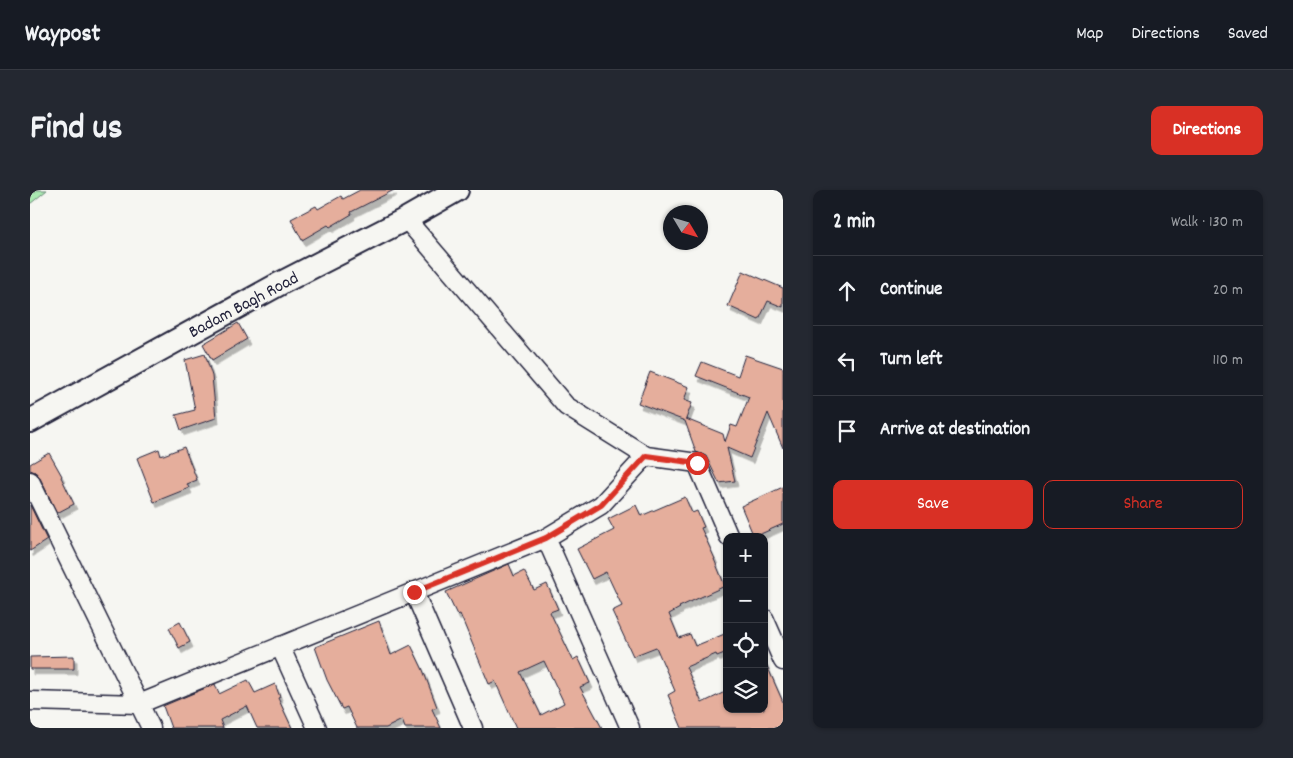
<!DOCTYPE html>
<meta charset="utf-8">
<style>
body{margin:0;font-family:Dekko,sans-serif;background:#242831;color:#f1f3f6}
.controls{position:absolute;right:15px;bottom:15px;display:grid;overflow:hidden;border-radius:10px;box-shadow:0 1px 4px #0004}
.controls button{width:45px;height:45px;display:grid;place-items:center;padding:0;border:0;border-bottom:1px solid #363941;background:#171b24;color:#f1f3f6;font:25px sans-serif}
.compass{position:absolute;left:633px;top:15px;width:45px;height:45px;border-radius:50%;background:#171b24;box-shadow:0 1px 4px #0004;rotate:128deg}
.stop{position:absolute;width:15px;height:15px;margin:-11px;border:4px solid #d93025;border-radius:50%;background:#fff}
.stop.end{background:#d93025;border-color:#fff;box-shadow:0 1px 5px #0008}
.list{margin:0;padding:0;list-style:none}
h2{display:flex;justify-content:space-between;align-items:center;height:65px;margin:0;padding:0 20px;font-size:21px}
h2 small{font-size:16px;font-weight:400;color:#9ea1a6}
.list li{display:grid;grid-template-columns:32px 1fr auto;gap:15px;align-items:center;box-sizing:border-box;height:70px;padding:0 20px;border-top:1px solid #363941}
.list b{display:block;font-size:19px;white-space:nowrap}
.list em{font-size:16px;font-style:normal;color:#9ea1a6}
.actions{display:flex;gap:10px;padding:15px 20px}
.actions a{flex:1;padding:11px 0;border:1px solid #d93025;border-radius:10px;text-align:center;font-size:18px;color:#d93025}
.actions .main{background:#d93025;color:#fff}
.icon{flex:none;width:28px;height:28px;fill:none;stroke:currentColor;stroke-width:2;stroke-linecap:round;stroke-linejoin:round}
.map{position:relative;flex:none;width:753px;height:538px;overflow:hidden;border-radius:10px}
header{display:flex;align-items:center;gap:30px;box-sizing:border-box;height:70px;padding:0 25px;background:#171b24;border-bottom:1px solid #363941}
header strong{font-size:24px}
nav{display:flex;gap:28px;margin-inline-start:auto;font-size:18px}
.intro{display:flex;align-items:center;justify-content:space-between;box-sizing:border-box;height:120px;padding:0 30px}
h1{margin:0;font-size:35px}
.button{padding:12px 22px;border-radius:10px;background:#d93025;color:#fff;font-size:18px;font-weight:700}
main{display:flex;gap:30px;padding:0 30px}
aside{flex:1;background:#171b24;border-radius:10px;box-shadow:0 1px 4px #0004}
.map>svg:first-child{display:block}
.green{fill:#aae9b1;stroke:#668676}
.building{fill:#e5ae9c;stroke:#22223b;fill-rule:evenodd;filter:url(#shadow)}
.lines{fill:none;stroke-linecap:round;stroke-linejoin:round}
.minor-casing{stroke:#22223b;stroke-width:21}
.major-casing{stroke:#22223b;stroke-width:26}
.path{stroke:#22223b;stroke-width:3;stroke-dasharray:1 4;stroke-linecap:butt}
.minor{stroke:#f6f6f2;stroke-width:18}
.major{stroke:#f6f6f2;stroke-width:22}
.route{stroke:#d93025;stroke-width:6}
.labels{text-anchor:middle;stroke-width:5;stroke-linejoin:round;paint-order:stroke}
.street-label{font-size:18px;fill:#22223b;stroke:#f6f6f2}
</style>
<header>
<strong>Waypost</strong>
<nav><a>Map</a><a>Directions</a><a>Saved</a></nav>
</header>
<div class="intro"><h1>Find us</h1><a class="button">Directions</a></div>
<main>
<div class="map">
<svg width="753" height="538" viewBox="0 0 753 538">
<defs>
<filter id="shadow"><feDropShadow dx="3" dy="5.5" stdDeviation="0" flood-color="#0004"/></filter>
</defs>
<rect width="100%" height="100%" fill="#f6f6f2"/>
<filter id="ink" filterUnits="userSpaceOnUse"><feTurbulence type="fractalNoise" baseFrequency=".02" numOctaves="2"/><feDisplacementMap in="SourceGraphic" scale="10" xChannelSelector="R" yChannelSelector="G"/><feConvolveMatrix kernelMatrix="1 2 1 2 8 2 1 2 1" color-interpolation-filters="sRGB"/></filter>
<g filter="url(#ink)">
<polygon class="green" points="0,0 17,0 0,14"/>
<g class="building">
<polygon points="330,0 364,0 321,22 322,24 300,37 298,35 272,50 261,29 286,16 288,19 311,6 313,9"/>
<polygon points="713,81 753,98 753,117 738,111 729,130 698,116"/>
<polygon points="208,133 217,149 182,170 173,154"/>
<polygon points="175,164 182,186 186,228 151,240 146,225 165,220 155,170"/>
<polygon points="715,165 753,178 753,258 738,223 720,268 697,258 705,291 689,293 676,266 666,262 655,231 608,213 620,182 659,197 654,210 662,213 656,229 693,244 695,252 701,235 707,237 719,207 666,186 672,172 708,186"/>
<polygon points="154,257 167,290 157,294 159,298 124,312 107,268 129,259 131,266"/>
<polygon points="19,263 32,286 31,287 44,314 27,323 9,286 5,282 0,280 0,274"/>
<polygon points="753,297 753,334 724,347 711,316"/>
<polygon points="655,307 662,323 667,321 674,337 671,338 685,369 684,369 695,396 649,417 650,418 639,424 649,448 660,444 665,456 697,443 697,462 687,466 686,464 656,477 672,513 697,501 697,519 734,519 734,469 753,512 753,538 652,538 638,505 645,501 626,457 603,466 582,421 592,416 576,382 562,389 547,359 584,340 578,329 606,315 611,326"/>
<polygon points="0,315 17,350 0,361"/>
<path d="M479 374 484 386 494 381 504 400 517 394 528 419 520 422 543 470 548 467 560 493 550 497 572 538H486L465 491 459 494 430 424 427 425 416 402ZM514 471 534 513 511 525 490 482Z"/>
<polygon points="349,431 361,465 381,455 393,480 407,517 402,519 411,538 375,538 372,530 356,538 327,538 317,517 312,519 297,490 285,457"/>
<polygon points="150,432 160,452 149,458 139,438"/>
<polygon points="44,466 44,479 0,479 0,467"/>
<polygon points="218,490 225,503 245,494 250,507 248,508 262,538 227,538 217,516 190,530 193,538 141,538 133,516 185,494 189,504"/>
</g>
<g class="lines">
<defs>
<g id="minor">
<polyline points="376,29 536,216 616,266 667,273 699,347"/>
<polyline points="0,291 121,538"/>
<polyline points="516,348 600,538"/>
<polyline points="384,402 443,538"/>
<polyline points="734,428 753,471"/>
<polyline points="250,456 287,538"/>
<polyline points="0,511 109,514 516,348 571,315 616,266"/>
</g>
<polyline id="major" points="0,231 251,93 376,29 427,0"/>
</defs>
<use href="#minor" class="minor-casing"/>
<use href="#major" class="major-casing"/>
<polyline class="path" points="0,5 6,0"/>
<use href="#minor" class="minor"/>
<use href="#major" class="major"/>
</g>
</g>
<g class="lines" filter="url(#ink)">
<polyline class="route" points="384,402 516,348 571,315 616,266 667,273"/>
</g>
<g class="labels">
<g class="street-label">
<text transform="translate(213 114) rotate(-28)" y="6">Badam Bagh Road</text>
</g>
</g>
</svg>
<div class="controls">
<button>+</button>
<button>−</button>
<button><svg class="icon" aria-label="locate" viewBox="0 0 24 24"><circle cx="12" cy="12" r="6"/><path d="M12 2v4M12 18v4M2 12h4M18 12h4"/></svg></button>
<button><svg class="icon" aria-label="layers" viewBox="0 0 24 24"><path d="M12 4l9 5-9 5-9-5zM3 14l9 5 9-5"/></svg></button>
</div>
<svg class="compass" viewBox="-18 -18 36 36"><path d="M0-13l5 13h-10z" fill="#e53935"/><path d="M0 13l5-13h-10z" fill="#9ea1a6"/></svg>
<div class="stop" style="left:667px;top:273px"></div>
<div class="stop end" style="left:384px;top:402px"></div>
</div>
<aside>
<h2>2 min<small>Walk · 130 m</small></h2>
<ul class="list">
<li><svg class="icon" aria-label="ahead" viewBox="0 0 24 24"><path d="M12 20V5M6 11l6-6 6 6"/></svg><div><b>Continue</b></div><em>20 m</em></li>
<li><svg class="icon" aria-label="left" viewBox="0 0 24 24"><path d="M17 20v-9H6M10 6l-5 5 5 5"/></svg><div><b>Turn left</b></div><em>110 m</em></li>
<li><svg class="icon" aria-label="arrive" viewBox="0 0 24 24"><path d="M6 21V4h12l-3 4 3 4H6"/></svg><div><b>Arrive at destination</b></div></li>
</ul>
<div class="actions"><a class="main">Save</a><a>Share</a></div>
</aside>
</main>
